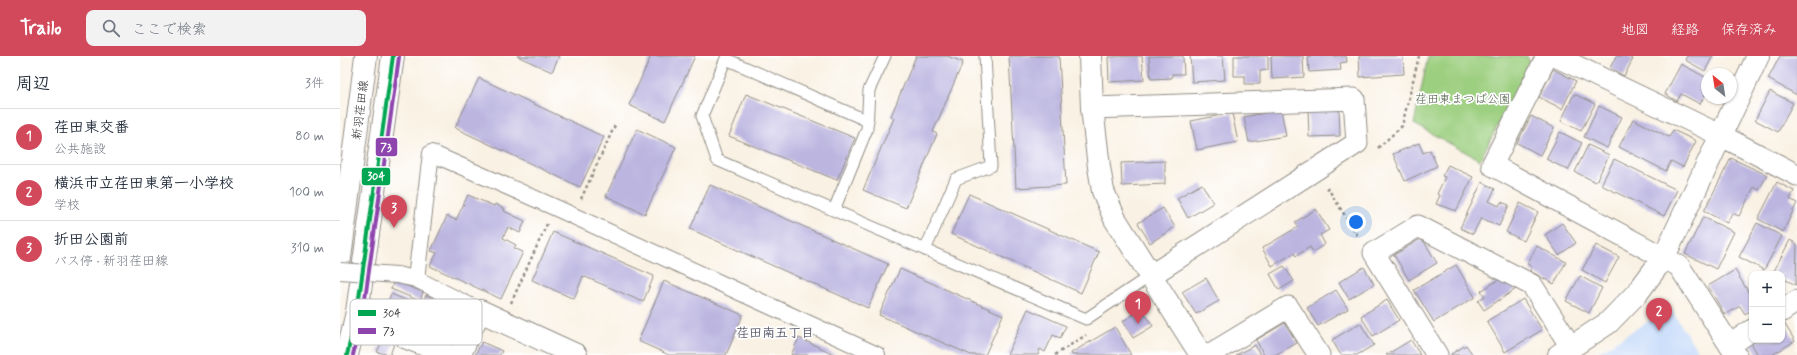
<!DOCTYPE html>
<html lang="ja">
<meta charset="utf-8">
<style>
body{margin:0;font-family:Mynerve,"Klee One",sans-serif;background:#f2f2f3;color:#1f2937}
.controls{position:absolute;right:12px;bottom:12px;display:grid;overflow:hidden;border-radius:8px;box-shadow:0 1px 3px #0004}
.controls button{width:36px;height:36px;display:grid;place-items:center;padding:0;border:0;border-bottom:1px solid #e0e1e3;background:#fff;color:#1f2937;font:20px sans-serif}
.compass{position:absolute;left:1361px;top:12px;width:36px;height:36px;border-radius:50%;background:#fff;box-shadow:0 1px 3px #0004;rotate:330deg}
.you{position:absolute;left:1016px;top:166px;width:14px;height:14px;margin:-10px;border:3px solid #fff;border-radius:50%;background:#1a73e8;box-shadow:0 0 0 6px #1a73e833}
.badge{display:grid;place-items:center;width:26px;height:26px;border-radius:50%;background:#d1495b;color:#fff;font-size:13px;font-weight:700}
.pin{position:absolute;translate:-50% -33px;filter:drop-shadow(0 1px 2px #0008)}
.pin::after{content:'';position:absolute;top:21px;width:14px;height:12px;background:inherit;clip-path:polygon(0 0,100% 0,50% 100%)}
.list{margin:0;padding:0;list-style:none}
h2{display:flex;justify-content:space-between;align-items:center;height:52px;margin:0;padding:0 16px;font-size:17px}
h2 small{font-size:13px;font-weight:400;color:#747a83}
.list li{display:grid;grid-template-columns:26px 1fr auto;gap:12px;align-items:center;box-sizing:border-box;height:56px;padding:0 16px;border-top:1px solid #e0e1e3}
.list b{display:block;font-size:15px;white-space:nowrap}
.list p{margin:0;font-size:13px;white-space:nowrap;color:#747a83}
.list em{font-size:13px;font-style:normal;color:#747a83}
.icon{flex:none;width:22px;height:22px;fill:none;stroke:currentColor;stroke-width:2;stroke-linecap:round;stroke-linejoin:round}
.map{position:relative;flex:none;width:1457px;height:299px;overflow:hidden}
header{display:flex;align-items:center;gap:24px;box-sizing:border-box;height:56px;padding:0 20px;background:#d1495b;color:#fff}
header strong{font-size:19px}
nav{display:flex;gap:22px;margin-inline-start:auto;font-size:14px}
.search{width:280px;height:36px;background:#f2f2f3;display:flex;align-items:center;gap:10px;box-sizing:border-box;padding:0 14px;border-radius:8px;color:#747a83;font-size:15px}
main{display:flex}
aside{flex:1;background:#fff}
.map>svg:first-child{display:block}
.built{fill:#c8dcf9}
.green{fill:#9ccf7f;stroke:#647d55}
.building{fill:#bbb5e0}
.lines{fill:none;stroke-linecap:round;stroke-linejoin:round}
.service-casing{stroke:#928e87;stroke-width:13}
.pedestrian-casing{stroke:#928e87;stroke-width:18}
.minor-casing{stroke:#928e87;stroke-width:23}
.tertiary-casing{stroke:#928e87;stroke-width:24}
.path{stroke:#928e87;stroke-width:2.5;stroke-dasharray:3 3;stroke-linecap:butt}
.service{stroke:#fff;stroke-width:11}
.pedestrian{stroke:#fff;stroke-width:16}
.minor{stroke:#fff;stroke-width:21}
.tertiary{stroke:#fff;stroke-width:22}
.pedestrian-bridge-casing{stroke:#928e87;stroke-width:18;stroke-linecap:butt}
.pedestrian-bridge{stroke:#fff;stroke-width:16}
.bus-1-casing{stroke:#fff;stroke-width:7}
.bus-2-casing{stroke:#fff;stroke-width:7}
.bus-1{stroke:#00a651;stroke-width:4}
.bus-2{stroke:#8e44ad;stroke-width:4}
.labels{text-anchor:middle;stroke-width:3.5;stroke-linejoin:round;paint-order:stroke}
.park-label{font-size:12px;fill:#4d5c44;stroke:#fff}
.street-label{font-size:12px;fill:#2b2b2b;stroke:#fff}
.neighbourhood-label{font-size:13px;font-weight:bold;fill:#5d5b6a;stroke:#fff}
.key{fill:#fff;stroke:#bfbfbf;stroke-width:1}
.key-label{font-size:11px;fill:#2b2b2b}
.line-badge{stroke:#fff;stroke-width:1.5}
.badge-label{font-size:11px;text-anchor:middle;font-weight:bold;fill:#fff}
</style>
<header>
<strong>Trailo</strong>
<div class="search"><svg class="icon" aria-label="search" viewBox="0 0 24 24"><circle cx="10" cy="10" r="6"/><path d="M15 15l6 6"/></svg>ここで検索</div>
<nav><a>地図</a><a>経路</a><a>保存済み</a></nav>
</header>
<main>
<aside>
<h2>周辺<small>3件</small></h2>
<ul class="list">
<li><span class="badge">1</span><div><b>荏田東交番</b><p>公共施設</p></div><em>80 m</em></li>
<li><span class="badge">2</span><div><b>横浜市立荏田東第一小学校</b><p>学校</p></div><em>100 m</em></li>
<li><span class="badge">3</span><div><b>折田公園前</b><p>バス停 · 新羽荏田線</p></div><em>310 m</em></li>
</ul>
</aside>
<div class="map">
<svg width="1457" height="299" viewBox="0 0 1457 299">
<rect width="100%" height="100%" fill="#fff"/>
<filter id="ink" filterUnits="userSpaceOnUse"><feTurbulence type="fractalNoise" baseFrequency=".025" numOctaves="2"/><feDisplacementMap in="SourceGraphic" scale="8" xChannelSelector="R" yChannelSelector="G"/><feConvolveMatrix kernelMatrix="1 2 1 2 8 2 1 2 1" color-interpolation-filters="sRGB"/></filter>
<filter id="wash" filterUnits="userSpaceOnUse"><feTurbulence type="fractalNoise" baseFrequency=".012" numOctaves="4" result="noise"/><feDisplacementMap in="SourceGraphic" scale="16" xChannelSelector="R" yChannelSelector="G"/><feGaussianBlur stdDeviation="0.9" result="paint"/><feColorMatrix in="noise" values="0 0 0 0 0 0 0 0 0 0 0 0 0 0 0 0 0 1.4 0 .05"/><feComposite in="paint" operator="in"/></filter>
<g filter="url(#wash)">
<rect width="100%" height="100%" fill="#f9f1e3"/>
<polygon class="built" points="1330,252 1360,299 1254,299"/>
<polygon class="green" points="1088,0 1187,0 1190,7 1140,104 1074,68"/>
<g id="blocks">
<g class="building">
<polygon points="177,0 219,0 212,16"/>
<polygon points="311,0 355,0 325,65 289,49"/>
<polygon points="576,0 607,0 623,6 593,76 597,78 566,152 523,134 554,62 551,60"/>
<polygon points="669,0 719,0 726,129 676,132"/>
<polygon points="802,0 804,24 769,26 768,1"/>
<polygon points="809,0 843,0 844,18 832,18 832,22 811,23"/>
<polygon points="850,0 883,0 885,24 852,26"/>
<polygon points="894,0 928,0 928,14 920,15 920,28 905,28 905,20 894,20"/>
<polygon points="931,0 963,0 964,21 932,23"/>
<polygon points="968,0 1006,0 1007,6 1000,7 1001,14 969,16"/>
<polygon points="1019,0 1063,0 1064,18 1020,21"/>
<polygon points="1276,0 1288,0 1293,3 1284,20 1270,12"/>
<polygon points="1347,0 1373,0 1365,15 1345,4"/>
<polygon points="1440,0 1457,0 1457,39 1428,23"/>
<polygon points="1341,8 1367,22 1367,35 1360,48 1341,38 1337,45 1325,38"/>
<polygon points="1213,13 1236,25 1222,53 1199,41"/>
<polygon points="139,22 264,81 240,131 115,72"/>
<polygon points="1430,35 1453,47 1438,76 1415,64"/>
<polygon points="406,38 515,82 497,124 389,80"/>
<polygon points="1234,38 1255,48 1241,75 1221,65"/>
<polygon points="1259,50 1282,61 1267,92 1244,81"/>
<polygon points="999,52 1000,80 969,81 968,53"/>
<polygon points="941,54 946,80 909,86 904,61"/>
<polygon points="892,57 898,86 857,94 851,65"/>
<polygon points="1191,60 1214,72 1200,99 1177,87"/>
<polygon points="1293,63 1329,81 1333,74 1356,85 1343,111 1331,105 1326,115 1279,91"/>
<polygon points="297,73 336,91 305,158 266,140"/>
<polygon points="1220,76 1242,87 1228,114 1206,103"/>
<polygon points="1079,87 1083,97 1090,94 1097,110 1065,125 1053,98"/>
<polygon points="1248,89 1269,99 1256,126 1235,116"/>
<polygon points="1391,102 1427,119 1419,134 1414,131 1399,160 1392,157 1387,167 1364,155"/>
<polygon points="1274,103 1337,134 1324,160 1261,129"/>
<polygon points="825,105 825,128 782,130 781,107"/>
<polygon points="1108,109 1133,121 1116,155 1096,148 1100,139 1097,138 1105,121 1102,120"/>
<polygon points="1142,126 1155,133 1149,145 1159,150 1161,146 1169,149 1159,170 1141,162 1133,178 1120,172"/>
<polygon points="1437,126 1454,135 1450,143 1457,147 1443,176 1418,163"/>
<polygon points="862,128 873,147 848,162 837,142"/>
<polygon points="370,129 548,208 528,252 350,173"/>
<polygon points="629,138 759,196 741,237 611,178"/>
<polygon points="128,139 154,150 155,148 165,153 164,155 185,165 180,177 168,171 163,182 176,189 174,192 183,196 161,243 90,210 97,197 91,195 107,160 116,164"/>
<polygon points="1180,147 1198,156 1184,185 1166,176"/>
<polygon points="823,152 835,171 810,187 798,167"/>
<polygon points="976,153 989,174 980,179 985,188 973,196 970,191 956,200 954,197 932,210 922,192 958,171 955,166"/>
<polygon points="1363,161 1394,176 1376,213 1345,198"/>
<polygon points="1222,167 1236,187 1219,199 1205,179"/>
<polygon points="1417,167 1442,180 1424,214 1399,201"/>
<polygon points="213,176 314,220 303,246 243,220 234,243 192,224"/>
<polygon points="1082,182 1097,207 1069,224 1054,199"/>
<polygon points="1450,184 1457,188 1456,229 1442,222 1442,218 1433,217"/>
<polygon points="1256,189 1279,201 1265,227 1242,214"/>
<polygon points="1197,190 1226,206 1214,228 1190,215 1192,211 1187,208"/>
<polygon points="1116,209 1135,241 1094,266 1074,234"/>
<polygon points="944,210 954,225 939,234 930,218"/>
<polygon points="1024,211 1034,228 1009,243 999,226"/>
<polygon points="560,213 663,259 645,299 631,299 539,259"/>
<polygon points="1395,214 1412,242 1412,254 1405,258 1400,250 1385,259 1368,230"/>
<polygon points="1240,220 1262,232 1249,257 1226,245"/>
<polygon points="866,222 879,245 856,258 842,236"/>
<polygon points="1161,222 1176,233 1144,254 1138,245 1145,240 1141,235"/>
<polygon points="54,225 83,236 80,245 51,233"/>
<polygon points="324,225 403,259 386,299 329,299 298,285"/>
<polygon points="996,234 1008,253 978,270 967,252"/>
<polygon points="51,238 75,248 70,260 46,250"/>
<polygon points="86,239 98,244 90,264 77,259"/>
<polygon points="1183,243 1202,274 1165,296 1147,265"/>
<polygon points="1047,244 1059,264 1033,280 1021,260"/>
<polygon points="688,253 726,270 720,282 713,279 705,296 700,293 698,299 667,299"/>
<polygon points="802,253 813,270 793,282 783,265"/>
<polygon points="1443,265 1455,285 1432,299 1418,299 1410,285 1442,284"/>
<polygon points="945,267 957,287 935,299 924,299 916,284"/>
<polygon points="1020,267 1034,289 1017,299 1001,299 992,284"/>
<polygon points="775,271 791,299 732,299 731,297"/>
<polygon points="91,274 112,283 108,294 87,285"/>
<polygon points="44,281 55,285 50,299 37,296"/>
<polygon points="459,282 496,299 451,299"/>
<polygon points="1071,284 1080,299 1046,299"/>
<polygon points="142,286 162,295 160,299 135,299"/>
<polygon points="915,289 920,299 896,299"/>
<polygon points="1126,289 1133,299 1111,299 1111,298"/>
</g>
</g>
</g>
<g filter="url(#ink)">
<use href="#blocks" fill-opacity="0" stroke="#928e87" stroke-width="1"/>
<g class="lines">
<defs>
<g id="service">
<polyline points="387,0 362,60 377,104 746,263 810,220"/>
<polyline points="386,3 528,65"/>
<polyline points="494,154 527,73 529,34 545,0"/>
<polyline points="585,194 616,123 651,110 645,0"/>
</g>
<g id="pedestrian">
<polyline points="57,219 76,223 140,255"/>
<polyline points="76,223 91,97 214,151 537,299"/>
</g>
<g id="minor">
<polyline points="1207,0 1152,109 1339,210 1396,299"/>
<polyline points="1215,0 1380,79 1457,119"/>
<polyline points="752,52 1014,43 1017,87 810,220"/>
<polyline points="1442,255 1457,245"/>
<polyline points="66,282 109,299"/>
<polyline points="1390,289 1412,274"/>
<polyline points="120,299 140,255"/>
<polyline points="869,299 948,251 979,299"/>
<polyline points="1097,299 1034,197 1078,170 1192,229 1231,291"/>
</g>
<g id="tertiary">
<polyline points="750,0 752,52 759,111 763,135 775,163 861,299"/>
<polyline points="0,202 26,0"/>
<polyline points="140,255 236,299"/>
<polyline points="7,299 17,256 53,0"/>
<polyline points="1219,299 1268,267 1298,236 1324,201 1418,0"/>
</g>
</defs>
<use href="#service" class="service-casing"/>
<use href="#pedestrian" class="pedestrian-casing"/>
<use href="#minor" class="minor-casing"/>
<use href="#tertiary" class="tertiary-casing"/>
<g class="path">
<polyline points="1038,92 1062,70 1079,0"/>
<polyline points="987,131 1019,182"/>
<polyline points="241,143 276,67"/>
<polyline points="59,156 66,157"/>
<polyline points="171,247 207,168"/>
<polyline points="715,299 746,279"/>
</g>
<use href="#service" class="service"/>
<use href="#pedestrian" class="pedestrian"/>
<use href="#minor" class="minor"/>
<use href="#tertiary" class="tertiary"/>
<defs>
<polyline id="pedestrian-bridge" points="0,215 57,219"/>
</defs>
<use href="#pedestrian-bridge" class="pedestrian-bridge-casing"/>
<use href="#pedestrian-bridge" class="pedestrian-bridge"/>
<defs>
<polyline id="bus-1" points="7,299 17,256 53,0"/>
<polyline id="bus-2" points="13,299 23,257 59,1"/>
</defs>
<use href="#bus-1" class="bus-1-casing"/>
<use href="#bus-2" class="bus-2-casing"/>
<use href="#bus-1" class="bus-1"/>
<use href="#bus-2" class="bus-2"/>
</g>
</g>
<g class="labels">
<g class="park-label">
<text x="1123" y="47">荏田東まつば公園</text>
</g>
<g class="street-label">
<text transform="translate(20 54) rotate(-83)" y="4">新羽荏田線</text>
</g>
<g class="neighbourhood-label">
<text x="435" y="281">荏田南五丁目</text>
</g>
</g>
<rect x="10" y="243" width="132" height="46" rx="6" class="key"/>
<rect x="18" y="254" width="18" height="6" fill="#00a651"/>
<rect x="18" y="272" width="18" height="6" fill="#8e44ad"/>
<g class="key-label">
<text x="43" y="261">304</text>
<text x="43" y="279">73</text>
</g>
<g class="line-badge">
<rect x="35" y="81" width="23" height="20" rx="4" fill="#8e44ad"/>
<rect x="21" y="111" width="30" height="19" rx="4" fill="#00a651"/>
</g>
<g class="badge-label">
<text x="46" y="95">73</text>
<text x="36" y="124">304</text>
</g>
</svg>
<div class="controls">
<button>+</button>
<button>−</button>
</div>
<svg class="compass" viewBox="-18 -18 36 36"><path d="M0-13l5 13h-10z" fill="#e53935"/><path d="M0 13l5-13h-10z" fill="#747a83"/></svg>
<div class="you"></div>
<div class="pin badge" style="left:798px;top:268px">1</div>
<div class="pin badge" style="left:1319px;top:275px">2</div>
<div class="pin badge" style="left:54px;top:172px">3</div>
</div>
</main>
